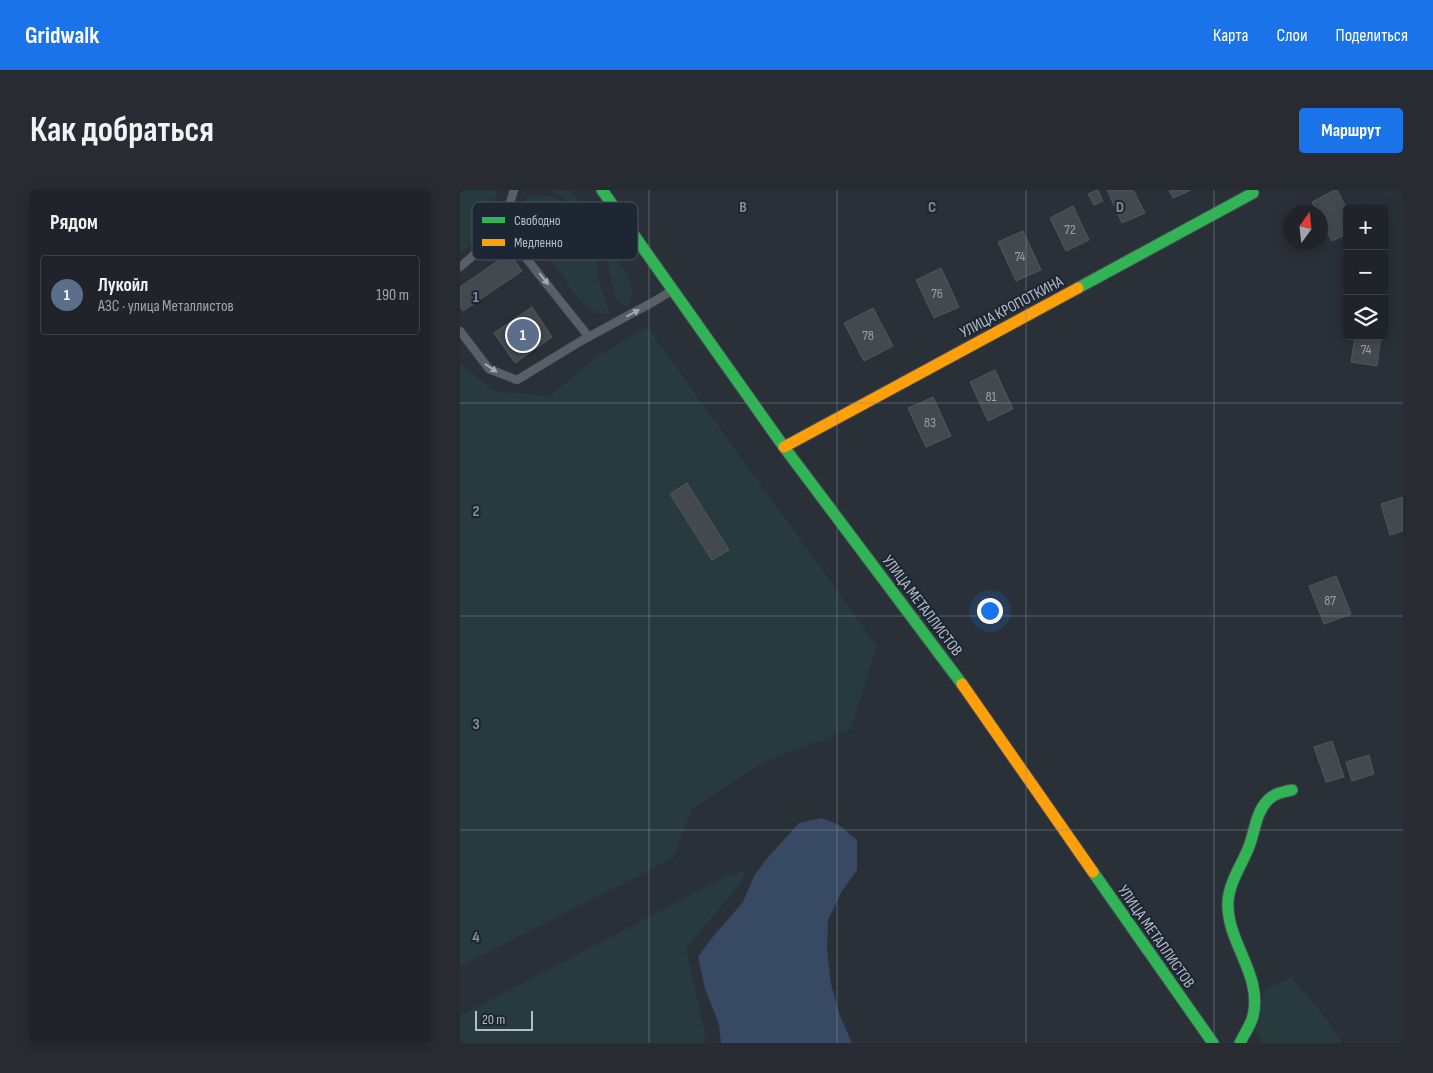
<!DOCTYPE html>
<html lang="ru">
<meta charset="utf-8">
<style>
body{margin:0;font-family:"Sofia Sans Condensed",sans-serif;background:#282c32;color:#f1f3f6}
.controls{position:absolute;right:15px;top:15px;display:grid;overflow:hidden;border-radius:5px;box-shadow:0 2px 12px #0003}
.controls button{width:45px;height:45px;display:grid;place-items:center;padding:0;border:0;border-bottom:1px solid #3d4147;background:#20242a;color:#f1f3f6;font:25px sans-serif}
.compass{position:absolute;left:823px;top:15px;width:45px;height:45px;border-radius:50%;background:#20242a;box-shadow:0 2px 12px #0003;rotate:15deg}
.scale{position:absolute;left:15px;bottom:12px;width:58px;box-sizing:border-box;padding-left:5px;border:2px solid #b4bcc9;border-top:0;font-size:14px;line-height:18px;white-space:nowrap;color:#b4bcc9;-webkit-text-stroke:4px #1d2633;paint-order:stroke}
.you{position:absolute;left:529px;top:420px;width:18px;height:18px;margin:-12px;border:4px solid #fff;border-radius:50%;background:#1a73e8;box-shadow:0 0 0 8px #1a73e833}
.badge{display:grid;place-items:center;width:32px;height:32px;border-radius:50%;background:#1a73e8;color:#fff;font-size:16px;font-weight:700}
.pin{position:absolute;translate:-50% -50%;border:2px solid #fff;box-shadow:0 1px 5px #0006}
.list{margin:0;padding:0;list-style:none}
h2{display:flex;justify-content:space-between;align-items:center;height:65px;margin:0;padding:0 20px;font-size:21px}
h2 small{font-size:16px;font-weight:400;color:#a2a4a8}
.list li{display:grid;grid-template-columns:32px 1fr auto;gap:15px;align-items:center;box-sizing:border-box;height:80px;margin:0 10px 10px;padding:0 10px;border:1px solid #3d4147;border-radius:5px}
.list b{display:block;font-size:19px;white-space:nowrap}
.list p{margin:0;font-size:16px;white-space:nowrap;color:#a2a4a8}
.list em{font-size:16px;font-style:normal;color:#a2a4a8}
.icon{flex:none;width:28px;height:28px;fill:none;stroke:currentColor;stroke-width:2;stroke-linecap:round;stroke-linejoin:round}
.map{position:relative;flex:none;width:943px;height:853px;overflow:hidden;border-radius:5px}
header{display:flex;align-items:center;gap:30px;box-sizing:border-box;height:70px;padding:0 25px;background:#1a73e8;color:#fff}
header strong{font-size:24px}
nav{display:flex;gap:28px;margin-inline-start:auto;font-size:18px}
.intro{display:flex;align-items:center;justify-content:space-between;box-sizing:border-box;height:120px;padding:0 30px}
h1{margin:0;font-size:35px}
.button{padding:12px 22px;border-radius:5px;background:#1a73e8;color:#fff;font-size:18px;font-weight:700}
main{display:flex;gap:30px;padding:0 30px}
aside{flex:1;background:#20242a;border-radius:5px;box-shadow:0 2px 12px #0003}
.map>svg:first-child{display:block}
.green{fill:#273a3e}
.water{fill:#384963}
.building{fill:#444950;stroke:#52575f}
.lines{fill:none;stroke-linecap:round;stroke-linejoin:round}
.lane-casing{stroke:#484c53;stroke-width:9}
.fast-casing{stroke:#484c53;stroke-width:13}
.slow-casing{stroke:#484c53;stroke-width:13}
.lane{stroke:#5a5e66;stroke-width:8}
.fast{stroke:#30b455;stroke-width:11}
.slow{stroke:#ff9f0a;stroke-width:11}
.oneway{fill:#a2a9b5}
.grid{fill:none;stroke:#848b96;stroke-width:1;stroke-opacity:0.55}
.labels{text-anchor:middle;stroke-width:4;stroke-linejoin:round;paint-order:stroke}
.number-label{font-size:14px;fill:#989fab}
.street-label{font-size:16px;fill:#b4bcc9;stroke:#1d2633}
.key{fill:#1d2633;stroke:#4a5360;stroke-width:1}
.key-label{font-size:14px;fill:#b4bcc9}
.grid-label{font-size:16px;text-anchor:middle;font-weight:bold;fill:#848b96;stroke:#1d2633;stroke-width:4;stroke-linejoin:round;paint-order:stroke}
</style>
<header>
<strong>Gridwalk</strong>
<nav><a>Карта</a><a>Слои</a><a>Поделиться</a></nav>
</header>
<div class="intro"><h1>Как добраться</h1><a class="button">Маршрут</a></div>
<main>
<aside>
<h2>Рядом<small></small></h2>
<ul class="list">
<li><span class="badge" style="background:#5c6f8a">1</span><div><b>Лукойл</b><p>АЗС · улица Металлистов</p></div><em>190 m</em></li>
</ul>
</aside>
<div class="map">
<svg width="943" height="853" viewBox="0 0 943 853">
<rect width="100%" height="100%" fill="#2a3038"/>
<g class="green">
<polygon points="0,0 37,0 35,9 10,56 0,64"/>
<polygon points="93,0 110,0 122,15 115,19 95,1"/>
<polygon points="68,5 94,7 107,17 124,38 136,66 138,89 150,124 140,124 128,118 116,106 66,34 63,22"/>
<path d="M148 60C161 75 183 100 166 117L156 109 149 83Z"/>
<polygon points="187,137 417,456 391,539 302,573 231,620 213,668 0,776 0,174 34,201 90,206 136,167"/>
<path d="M286 680 281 692 226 759C232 791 242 821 246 853H0V826L265 687Z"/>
<polygon points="831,787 869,832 882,853 802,853 793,836 805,800"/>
</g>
<polygon class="water" points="362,628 379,635 397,650 397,680 382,701 368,730 367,760 371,794 380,826 392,853 261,853 259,834 245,799 238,767 251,749 283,712 294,686 305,671 339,633"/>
<g class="building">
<polygon points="637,0 638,0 643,11 634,15 628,4"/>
<polygon points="647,0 673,0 685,23 662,33"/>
<polygon points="709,0 731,0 713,8"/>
<polygon points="875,0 877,0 887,19 887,44 872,51 861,29 861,22 857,22 852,12"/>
<polygon points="613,16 629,50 606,61 590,28"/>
<polygon points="563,41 581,80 556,91 538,52"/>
<polygon points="49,63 62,81 3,121 0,116 0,97"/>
<polygon points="481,78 499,117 474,128 456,90"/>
<polygon points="72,117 92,147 55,173 34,143"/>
<polygon points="413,118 433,156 404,171 384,133"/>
<polygon points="895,146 921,146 917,176 891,172"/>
<polygon points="535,180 553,219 528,231 510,192"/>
<polygon points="473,207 491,246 466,257 448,218"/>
<polygon points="227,293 269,360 252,370 210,304"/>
<polygon points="943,307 943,341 930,345 921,314"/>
<polygon points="876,386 891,424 864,434 849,396"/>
<polygon points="872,551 884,587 866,592 854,557"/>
<polygon points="909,565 914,584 892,591 886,572"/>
</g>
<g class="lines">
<defs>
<g id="lane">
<polyline points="42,38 129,147"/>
<polyline points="0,77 36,46 42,38 54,0"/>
<polyline points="0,141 29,179 57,190 121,151 193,112 211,101"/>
</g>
<g id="fast">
<polyline points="142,0 324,257 502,494"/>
<polyline points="618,98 793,3 792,0"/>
<polyline points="633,682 753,853"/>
<path d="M780 853C784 844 791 835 793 826 803 784 766 752 768 712 769 693 781 676 788 659 795 643 795 623 808 610 815 603 823 602 832 600"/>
</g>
<g id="slow">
<polyline points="324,257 618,98"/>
<polyline points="502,494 633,682"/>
</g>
</defs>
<use href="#lane" class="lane-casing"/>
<use href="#fast" class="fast-casing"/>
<use href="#slow" class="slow-casing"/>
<use href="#lane" class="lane"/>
<use href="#fast" class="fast"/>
<use href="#slow" class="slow"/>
</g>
<defs><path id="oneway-solid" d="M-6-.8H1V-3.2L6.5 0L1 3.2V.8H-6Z" transform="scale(1.25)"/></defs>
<g class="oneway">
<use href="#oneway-solid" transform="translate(84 89) rotate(51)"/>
<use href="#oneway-solid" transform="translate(173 123) rotate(-28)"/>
<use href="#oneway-solid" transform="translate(31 178) rotate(34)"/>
</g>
<path class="grid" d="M189 0V853M377 0V853M566 0V853M754 0V853M0 213H943M0 426H943M0 640H943"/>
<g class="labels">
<g class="number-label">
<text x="610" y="44">72</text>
<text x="560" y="71">74</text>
<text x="477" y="108">76</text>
<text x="408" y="150">78</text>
<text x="906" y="164">74</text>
<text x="531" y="211">81</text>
<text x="470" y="237">83</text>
<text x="870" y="415">87</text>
</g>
<g class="street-label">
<text transform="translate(551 116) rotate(-28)" y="6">УЛИЦА КРОПОТКИНА</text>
<text transform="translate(463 415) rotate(53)" y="6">УЛИЦА МЕТАЛЛИСТОВ</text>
<text transform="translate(697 746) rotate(55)" y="6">УЛИЦА МЕТАЛЛИСТОВ</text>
</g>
</g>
<rect x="12" y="12" width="166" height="58" rx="8" class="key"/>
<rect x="22" y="27" width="23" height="6" fill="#30b455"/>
<rect x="22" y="49" width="23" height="7" fill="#ff9f0a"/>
<g class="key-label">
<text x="54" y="35">Свободно</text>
<text x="54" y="57">Медленно</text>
</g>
<g class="grid-label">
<text x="283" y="22">B</text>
<text x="472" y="22">C</text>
<text x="660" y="22">D</text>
<text x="16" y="112">1</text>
<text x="16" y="326">2</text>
<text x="16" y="539">3</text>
<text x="16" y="752">4</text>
</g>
</svg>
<div class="controls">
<button>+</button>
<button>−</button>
<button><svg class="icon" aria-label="layers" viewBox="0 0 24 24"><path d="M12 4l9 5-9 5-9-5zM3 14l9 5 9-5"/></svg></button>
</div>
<svg class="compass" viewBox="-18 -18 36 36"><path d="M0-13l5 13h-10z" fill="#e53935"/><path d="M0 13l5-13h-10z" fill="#a2a4a8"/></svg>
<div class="scale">20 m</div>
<div class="you"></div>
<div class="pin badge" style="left:63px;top:145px;background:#5c6f8a">1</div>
</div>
</main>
